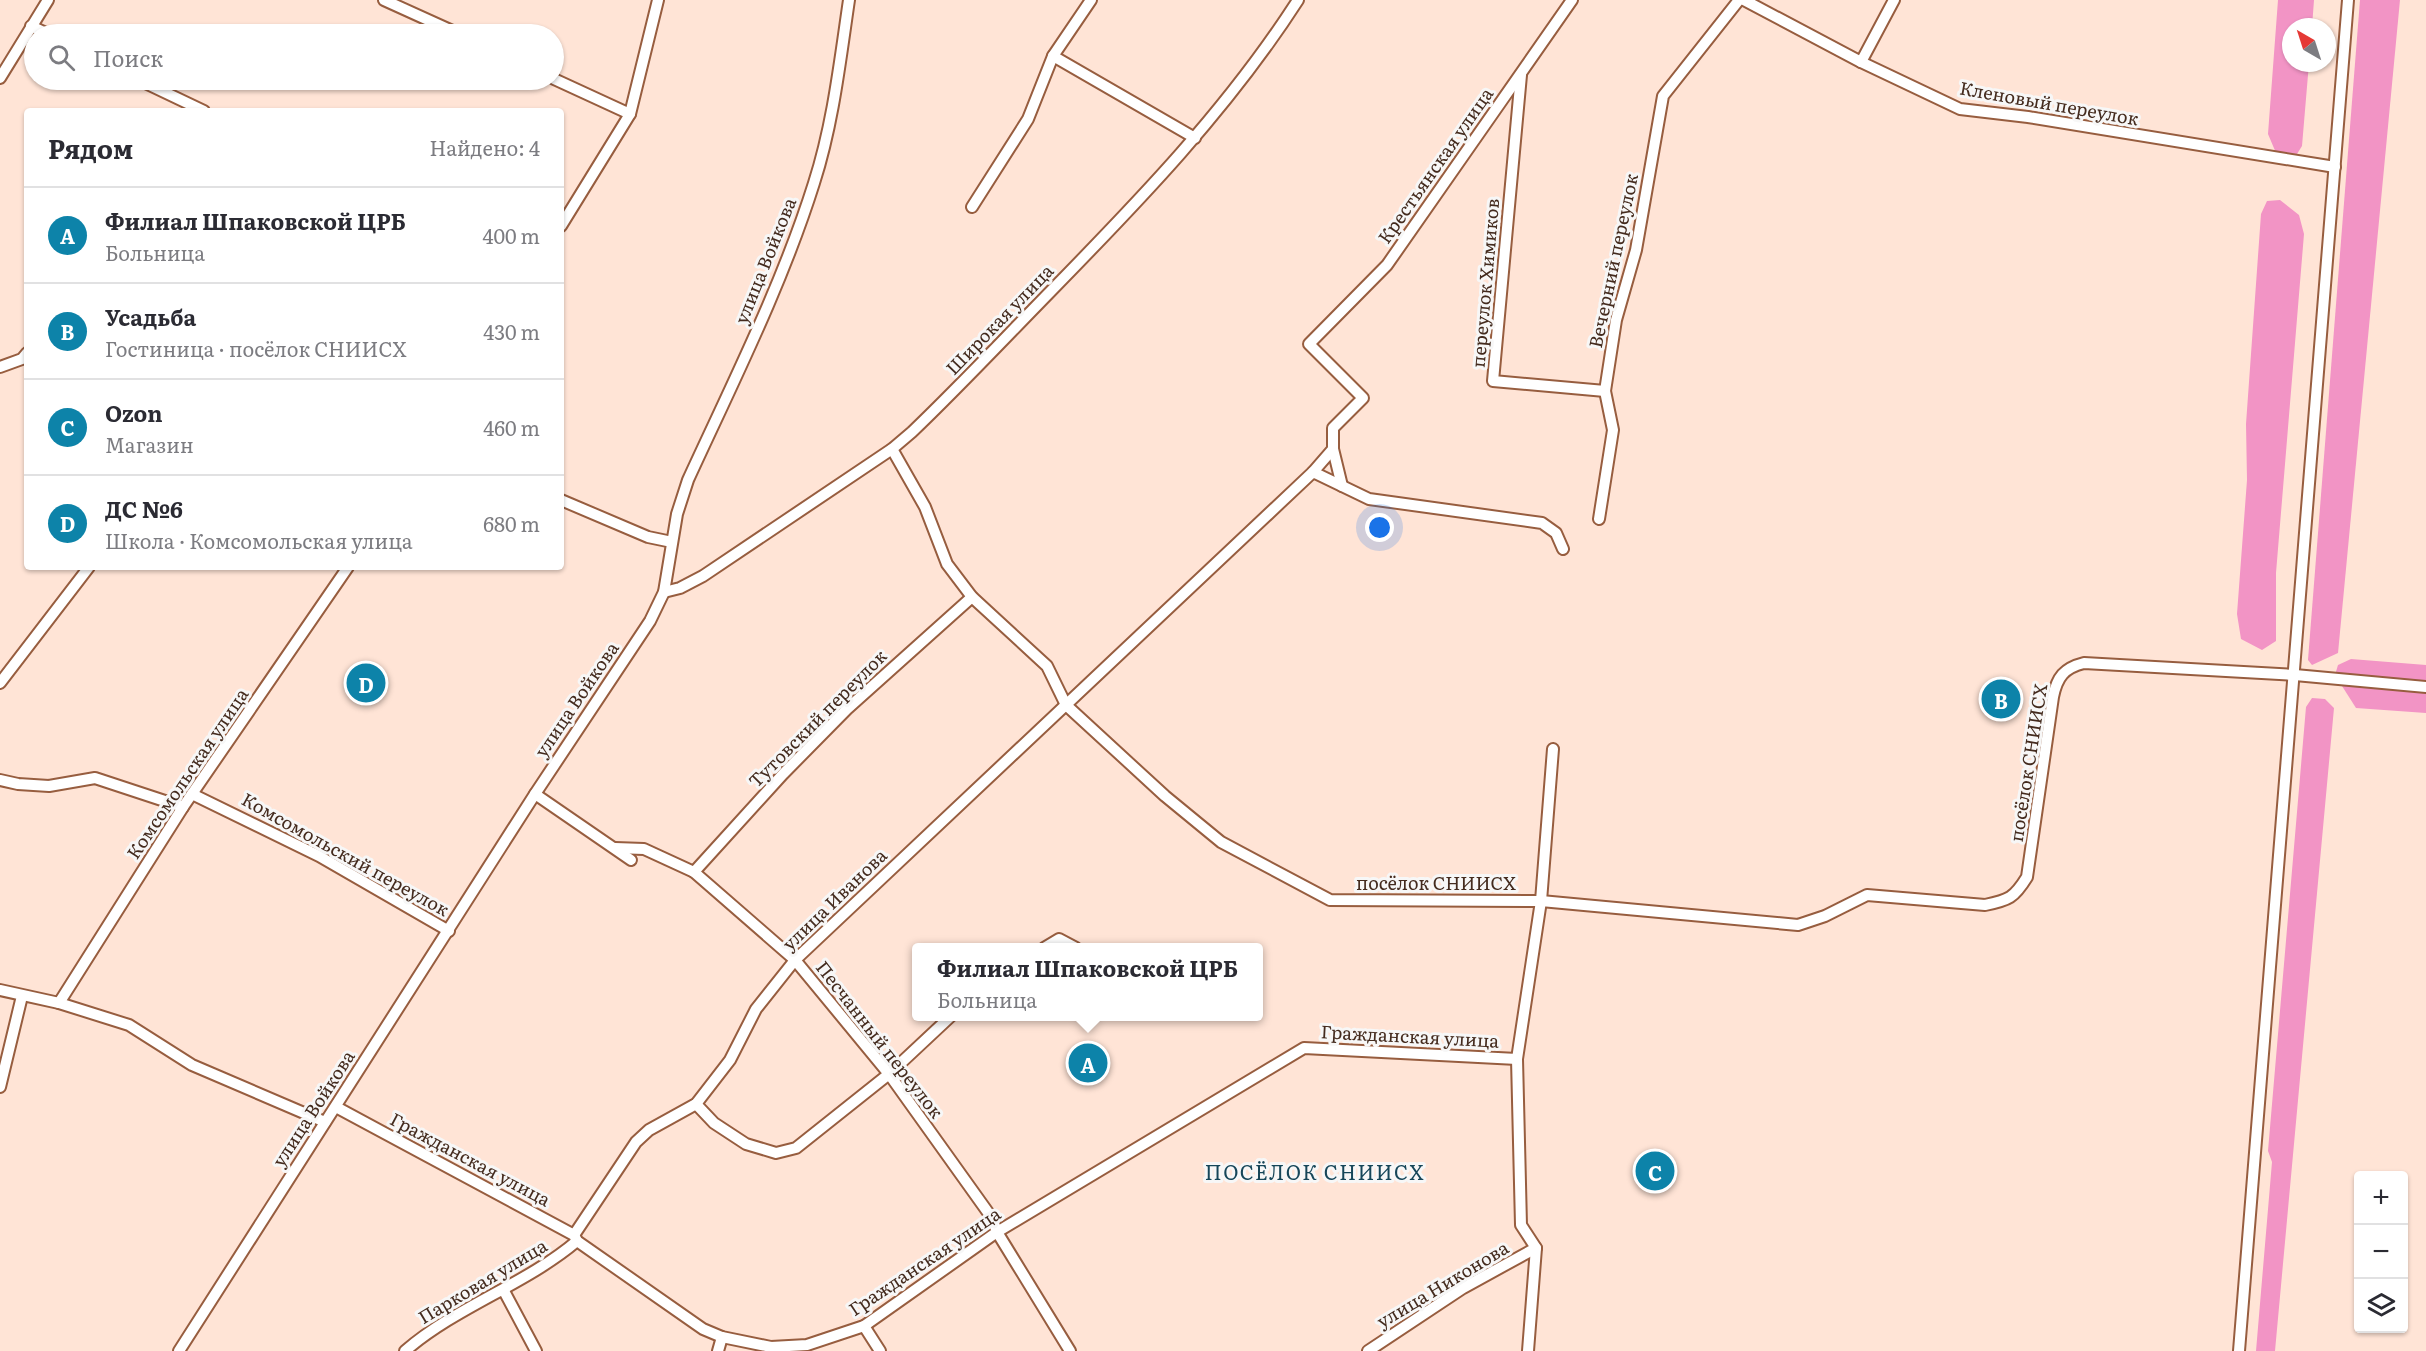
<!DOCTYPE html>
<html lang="ru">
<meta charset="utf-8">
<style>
body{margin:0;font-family:Literata,serif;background:#f2f2f3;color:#2b2b33}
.controls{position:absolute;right:18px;bottom:18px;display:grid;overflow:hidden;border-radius:6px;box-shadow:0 2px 4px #0004}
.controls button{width:54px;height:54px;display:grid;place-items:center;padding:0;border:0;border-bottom:2px solid #e1e1e2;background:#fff;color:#2b2b33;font:30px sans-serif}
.compass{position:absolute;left:2282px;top:18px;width:54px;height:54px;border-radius:50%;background:#fff;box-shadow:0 2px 4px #0004;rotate:321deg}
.you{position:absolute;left:1380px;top:528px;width:21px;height:21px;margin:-15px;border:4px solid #fff;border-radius:50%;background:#1a73e8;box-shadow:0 0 0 9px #1a73e833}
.badge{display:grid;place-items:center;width:39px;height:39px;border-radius:50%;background:#0d83a9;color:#fff;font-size:20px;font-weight:700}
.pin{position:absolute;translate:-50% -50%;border:3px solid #fff;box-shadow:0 2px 6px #0006}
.popup{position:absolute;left:912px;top:943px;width:351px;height:78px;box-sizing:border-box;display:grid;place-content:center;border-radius:6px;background:#fff;filter:drop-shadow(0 2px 4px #0005);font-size:20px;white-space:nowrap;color:#7c7c81}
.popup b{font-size:22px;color:#2b2b33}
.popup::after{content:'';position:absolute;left:50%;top:100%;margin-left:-12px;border:12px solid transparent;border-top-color:#fff}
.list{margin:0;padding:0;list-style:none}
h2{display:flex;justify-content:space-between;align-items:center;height:78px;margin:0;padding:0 24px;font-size:26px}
h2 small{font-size:20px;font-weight:400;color:#7c7c81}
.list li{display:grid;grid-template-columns:39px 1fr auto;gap:18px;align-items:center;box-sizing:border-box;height:96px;padding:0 24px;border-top:2px solid #e1e1e2}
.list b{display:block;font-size:22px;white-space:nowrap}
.list p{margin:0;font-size:20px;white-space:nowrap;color:#7c7c81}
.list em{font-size:20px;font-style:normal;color:#7c7c81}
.icon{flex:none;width:33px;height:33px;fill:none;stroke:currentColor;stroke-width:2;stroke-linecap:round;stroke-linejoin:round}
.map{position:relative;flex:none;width:2426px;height:1351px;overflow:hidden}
.search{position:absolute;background:#fff;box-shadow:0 2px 4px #0004;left:24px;top:24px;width:540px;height:66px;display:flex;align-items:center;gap:15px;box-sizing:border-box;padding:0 21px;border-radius:33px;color:#7c7c81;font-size:22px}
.panel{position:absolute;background:#fff;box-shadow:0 2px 4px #0004;left:24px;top:108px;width:540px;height:462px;border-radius:6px}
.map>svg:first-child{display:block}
.forest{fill:#f294c5}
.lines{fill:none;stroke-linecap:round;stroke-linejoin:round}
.minor-casing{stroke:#975d3f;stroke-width:14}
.minor{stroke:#fff;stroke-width:10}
.labels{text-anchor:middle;stroke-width:6;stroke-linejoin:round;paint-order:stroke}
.street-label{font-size:18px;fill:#442b1e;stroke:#f7f7f7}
.neighbourhood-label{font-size:20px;letter-spacing:1.5px;fill:#164659;stroke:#f7f7f7}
</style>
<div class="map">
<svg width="2426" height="1351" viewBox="0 0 2426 1351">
<rect width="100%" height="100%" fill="#ffe4d6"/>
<g class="forest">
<polygon points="2278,0 2314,0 2312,27 2291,27 2291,63 2309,63 2302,146 2297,154 2276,153 2268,134"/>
<polygon points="2360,0 2400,0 2338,653 2312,665 2308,660"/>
<polygon points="2280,200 2299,215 2304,234 2276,573 2276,641 2262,650 2241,639 2237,614 2247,480 2246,424 2261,214 2267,201"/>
<polygon points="2351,659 2426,665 2426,713 2356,708 2335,675 2338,665"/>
<polygon points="2312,698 2325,699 2334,708 2275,1351 2256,1351 2272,1162 2268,1151 2306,707"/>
</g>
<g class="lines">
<defs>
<g id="minor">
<polyline points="384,0 459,34"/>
<polyline points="1744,0 1861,62 1960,109 2028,117 2335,167"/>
<polyline points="31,26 48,34"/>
<polyline points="1053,56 1195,138"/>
<polyline points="1861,62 1894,0"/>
<polyline points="1521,75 1493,381 1605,391"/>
<polyline points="0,78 48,0"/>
<polyline points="554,79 630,114"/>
<polyline points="139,80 204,111"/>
<polyline points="972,207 1028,119 1053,56 1091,0"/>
<polyline points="561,226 630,114 658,0"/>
<polyline points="0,367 22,359 27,353"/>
<path d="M892 449 925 507 947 564 972 597 1047 666 1066 705 1165 796 1221 842 1330 900 1541 901 1798 925 1825 916 1867 895 1985 905C2009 900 2014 898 2027 877L2053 697C2057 677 2064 668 2084 663L2295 675 2426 687"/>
<polyline points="1313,472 1333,449"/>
<polyline points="1342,486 1333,449 1333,428 1363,398 1309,344 1387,265 1572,0"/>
<polyline points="561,500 648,537 672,542"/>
<polyline points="1599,519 1613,430 1605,391 1616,320 1636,250 1663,96 1739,0"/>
<path d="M664 592 680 588 703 576 892 449 912 432C959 387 1003 340 1049 293 1139 201 1228 109 1298 0"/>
<polyline points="0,683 89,567"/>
<polyline points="0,780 18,784 49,786 95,778 183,807"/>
<polyline points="192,794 319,856 449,931"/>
<polyline points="535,794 631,860"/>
<polyline points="615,848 644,849 694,872 795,960 889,1074 992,1218 997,1232 1070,1351"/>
<polyline points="694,872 783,774 847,709 972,597"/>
<polyline points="1044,948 1059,939 1076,948"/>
<polyline points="0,990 59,1003 129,1025 192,1065 325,1122"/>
<polyline points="59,1003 183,807 348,567"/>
<polyline points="0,1087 22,996"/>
<polyline points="696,1104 714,1123 746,1144 776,1153 796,1148 889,1074 951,1016"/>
<polyline points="336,1107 574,1235 577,1241 703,1329 722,1337 771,1347 807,1345 864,1326 997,1232 1304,1048 1517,1059"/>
<polyline points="574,1235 636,1142 649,1130 696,1104 730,1060 756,1009 795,960 1313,472 1369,499 1542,523 1556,533 1563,549"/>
<polyline points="504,1291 536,1351"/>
<polyline points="864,1326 880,1351"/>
<path d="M179 1351 535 794 650 621 664 592 677 514 688 480C733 382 782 285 814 183 833 124 840 61 849 0"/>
<path d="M405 1351C457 1306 525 1285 577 1241"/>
<polyline points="718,1351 722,1337"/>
<polyline points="1368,1351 1463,1288 1536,1248"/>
<polyline points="1528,1351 1536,1248 1521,1225 1517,1059 1541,901 1553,749"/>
<polyline points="2239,1351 2348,0"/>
</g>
</defs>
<use href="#minor" class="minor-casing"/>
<use href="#minor" class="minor"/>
</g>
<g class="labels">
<g class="street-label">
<text transform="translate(2049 104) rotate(10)" y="6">Кленовый переулок</text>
<text transform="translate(1436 166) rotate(-55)" y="6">Крестьянская улица</text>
<text transform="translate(766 261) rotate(-68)" y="6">улица Войкова</text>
<text transform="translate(1614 261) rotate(-78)" y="6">Вечерний переулок</text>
<text transform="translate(1486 283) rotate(-85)" y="6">переулок Химиков</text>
<text transform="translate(1000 320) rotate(-46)" y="6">Широкая улица</text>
<text transform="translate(577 700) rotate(-56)" y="6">улица Войкова</text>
<text transform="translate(818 719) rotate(-45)" y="6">Тутовский переулок</text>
<text transform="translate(2029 763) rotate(-81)" y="6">посёлок СНИИСХ</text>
<text transform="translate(188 774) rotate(-56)" y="6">Комсомольская улица</text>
<text transform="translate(345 855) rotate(29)" y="6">Комсомольский переулок</text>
<text x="1436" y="890">посёлок СНИИСХ</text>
<text transform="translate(835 900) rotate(-44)" y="6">улица Иванова</text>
<text transform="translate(1410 1037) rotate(3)" y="6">Гражданская улица</text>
<text transform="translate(879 1040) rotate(52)" y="6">Песчанный переулок</text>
<text transform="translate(314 1109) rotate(-57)" y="6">улица Войкова</text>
<text transform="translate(470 1160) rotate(28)" y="6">Гражданская улица</text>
<text transform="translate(925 1262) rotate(-34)" y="6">Гражданская улица</text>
<text transform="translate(483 1282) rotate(-31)" y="6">Парковая улица</text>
<text transform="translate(1443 1285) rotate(-31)" y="6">улица Никонова</text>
</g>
<g class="neighbourhood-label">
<text x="1315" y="1180">ПОСЁЛОК СНИИСХ</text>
</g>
</g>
</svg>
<div class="controls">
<button>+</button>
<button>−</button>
<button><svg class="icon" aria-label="layers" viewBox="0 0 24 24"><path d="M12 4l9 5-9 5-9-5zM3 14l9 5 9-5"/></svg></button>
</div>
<svg class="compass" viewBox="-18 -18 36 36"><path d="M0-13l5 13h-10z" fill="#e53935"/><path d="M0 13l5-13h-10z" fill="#7c7c81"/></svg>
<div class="you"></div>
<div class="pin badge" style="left:1088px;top:1063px">A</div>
<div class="popup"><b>Филиал Шпаковской ЦРБ</b>Больница</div>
<div class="pin badge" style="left:2001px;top:699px">B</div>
<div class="pin badge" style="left:1655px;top:1171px">C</div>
<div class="pin badge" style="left:366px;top:683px">D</div>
<div class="search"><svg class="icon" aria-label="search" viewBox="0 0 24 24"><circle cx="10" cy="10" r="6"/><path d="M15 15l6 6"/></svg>Поиск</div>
<section class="panel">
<h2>Рядом<small>Найдено: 4</small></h2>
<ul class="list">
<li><span class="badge">A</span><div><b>Филиал Шпаковской ЦРБ</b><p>Больница</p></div><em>400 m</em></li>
<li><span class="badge">B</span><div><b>Усадьба</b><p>Гостиница · посёлок СНИИСХ</p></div><em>430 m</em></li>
<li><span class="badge">C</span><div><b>Ozon</b><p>Магазин</p></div><em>460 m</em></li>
<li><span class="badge">D</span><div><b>ДС №6</b><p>Школа · Комсомольская улица</p></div><em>680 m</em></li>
</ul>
</section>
</div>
